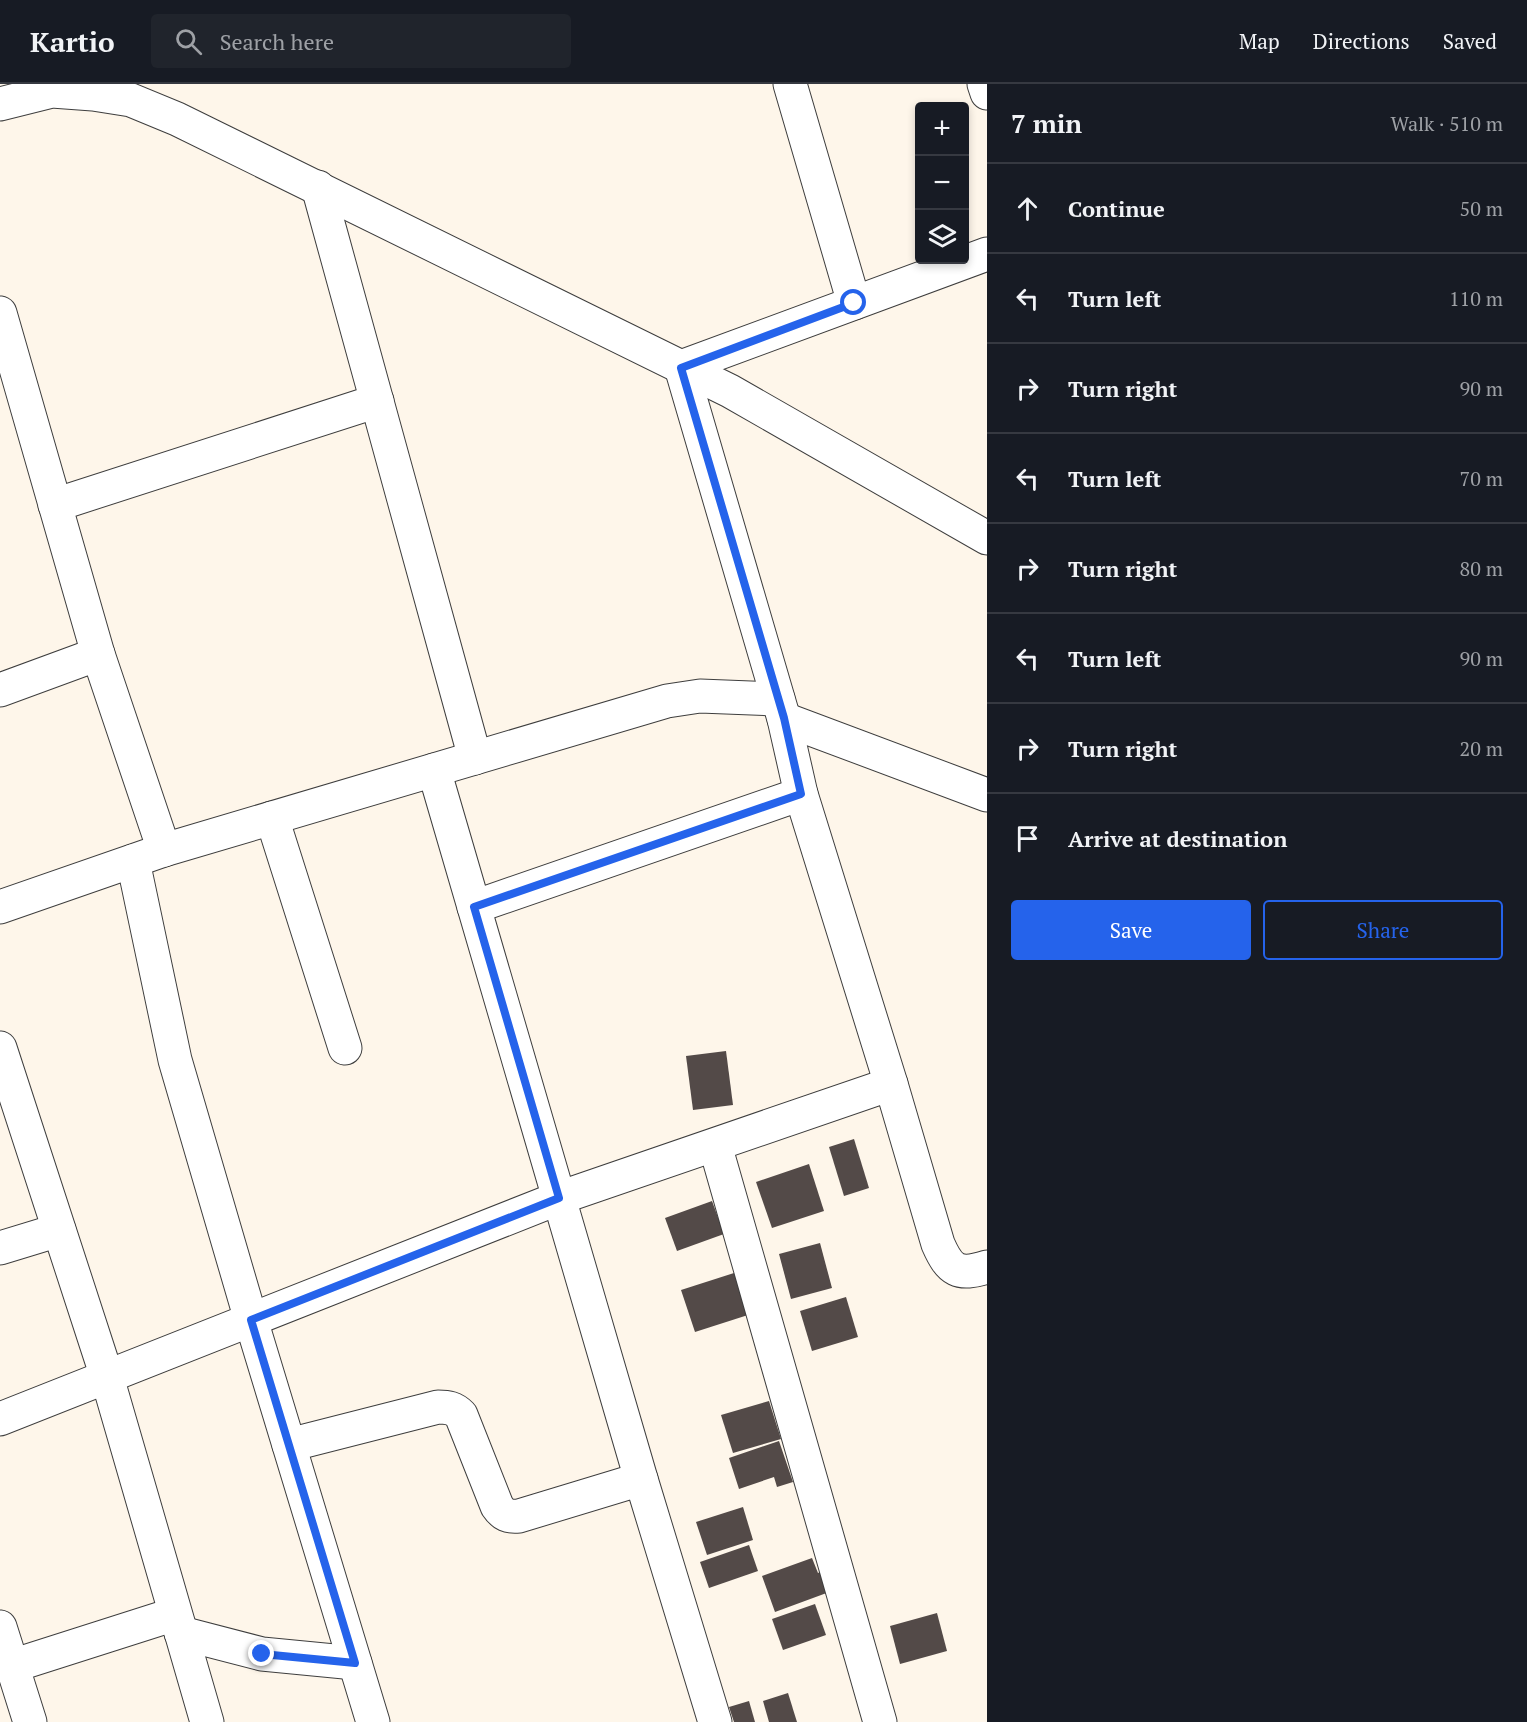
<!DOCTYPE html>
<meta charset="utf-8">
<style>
body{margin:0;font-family:"PT Serif",serif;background:#20242c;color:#f1f3f6}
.controls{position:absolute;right:18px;top:18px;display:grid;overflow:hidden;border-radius:6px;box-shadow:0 3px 9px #0003}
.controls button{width:54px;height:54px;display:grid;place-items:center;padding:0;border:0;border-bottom:2px solid #363941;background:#171b24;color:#f1f3f6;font:30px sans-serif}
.stop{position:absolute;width:18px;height:18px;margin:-14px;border:4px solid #2563eb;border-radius:50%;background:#fff}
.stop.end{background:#2563eb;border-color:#fff;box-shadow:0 2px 6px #0008}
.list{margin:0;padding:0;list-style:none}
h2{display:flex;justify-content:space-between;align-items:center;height:78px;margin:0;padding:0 24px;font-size:26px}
h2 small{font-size:20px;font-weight:400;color:#9ea1a6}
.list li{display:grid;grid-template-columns:39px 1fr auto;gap:18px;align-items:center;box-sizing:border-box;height:90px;padding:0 24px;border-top:2px solid #363941}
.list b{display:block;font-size:22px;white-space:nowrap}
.list em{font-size:20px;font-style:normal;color:#9ea1a6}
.actions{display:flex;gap:12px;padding:18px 24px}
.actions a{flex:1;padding:14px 0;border:2px solid #2563eb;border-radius:6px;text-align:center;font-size:21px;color:#2563eb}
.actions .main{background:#2563eb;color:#fff}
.icon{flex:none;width:33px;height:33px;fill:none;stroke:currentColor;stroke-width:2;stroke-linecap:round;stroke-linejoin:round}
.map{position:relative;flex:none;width:987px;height:1638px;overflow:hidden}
header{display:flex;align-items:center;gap:36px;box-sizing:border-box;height:84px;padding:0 30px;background:#171b24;border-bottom:2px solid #363941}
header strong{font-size:28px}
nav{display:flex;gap:33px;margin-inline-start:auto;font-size:21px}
.search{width:420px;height:54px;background:#20242c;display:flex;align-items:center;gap:15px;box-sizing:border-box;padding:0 21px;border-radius:6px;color:#9ea1a6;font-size:22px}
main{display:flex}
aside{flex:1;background:#171b24}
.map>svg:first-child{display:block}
.building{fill:#534a48}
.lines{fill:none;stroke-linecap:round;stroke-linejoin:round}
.minor-casing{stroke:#3e3e3e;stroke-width:35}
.tertiary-casing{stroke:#3e3e3e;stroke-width:35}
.minor{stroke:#fff;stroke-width:33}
.tertiary{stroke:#fff;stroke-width:33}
.route{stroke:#2563eb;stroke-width:8}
</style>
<header>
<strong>Kartio</strong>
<div class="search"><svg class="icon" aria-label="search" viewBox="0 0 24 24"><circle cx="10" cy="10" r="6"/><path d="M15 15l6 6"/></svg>Search here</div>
<nav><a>Map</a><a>Directions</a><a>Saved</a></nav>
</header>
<main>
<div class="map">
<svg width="987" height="1638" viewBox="0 0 987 1638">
<rect width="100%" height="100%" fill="#fef6ea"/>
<g class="building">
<polygon points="726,967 733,1021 693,1026 686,972"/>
<polygon points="854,1055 869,1104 844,1112 829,1063"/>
<polygon points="809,1080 824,1127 772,1144 756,1098"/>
<polygon points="712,1117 724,1150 677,1167 665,1134"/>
<polygon points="820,1159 832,1204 791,1215 779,1170"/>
<polygon points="734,1189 748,1231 695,1248 681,1206"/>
<polygon points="846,1213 858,1253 812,1267 800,1227"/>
<polygon points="769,1317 781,1355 733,1369 721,1331"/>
<polygon points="779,1357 793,1398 777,1403 774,1393 739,1405 729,1374"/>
<polygon points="743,1423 753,1456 707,1471 696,1438"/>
<polygon points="749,1461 758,1487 709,1504 700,1478"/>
<polygon points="812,1474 818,1489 824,1486 832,1507 775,1528 762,1492"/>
<polygon points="815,1520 826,1551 783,1566 772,1535"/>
<polygon points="937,1529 947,1567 900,1580 890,1542"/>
<polygon points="788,1609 797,1638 769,1638 763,1617"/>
<polygon points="749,1617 755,1638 734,1638 729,1623"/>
</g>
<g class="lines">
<defs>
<g id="minor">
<polyline points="790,0 854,219"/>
<polyline points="984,0 987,9"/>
<polyline points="318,103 475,674"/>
<path d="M987 170 681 283 784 635 801 710 891 1000 938 1160C950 1187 958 1192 987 1183"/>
<polyline points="0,229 98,570 164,766"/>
<polyline points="55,421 377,317"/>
<polyline points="0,606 98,570"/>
<polyline points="784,635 987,711"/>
<polyline points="434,686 641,1395 715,1638"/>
<polyline points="272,734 345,964"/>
<polyline points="133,777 175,976 251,1236 373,1638"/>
<polyline points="0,823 164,766 667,617 700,612 778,615"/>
<polyline points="474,823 801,710"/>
<polyline points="0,964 107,1293 207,1638"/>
<polyline points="715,1061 880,1638"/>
<polyline points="0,1164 59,1146"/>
<polyline points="0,1335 559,1114 891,1000"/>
<path d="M289 1361 438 1323C448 1323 454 1324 461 1331L497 1422C503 1431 508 1433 519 1432L641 1395"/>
<polyline points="0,1543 30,1638"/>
<polyline points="181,1549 262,1570 355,1579"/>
<polyline points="12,1582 175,1530"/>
</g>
<polyline id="tertiary" points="0,20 52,7 93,10 131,16 177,35 730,307 987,454"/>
</defs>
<use href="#minor" class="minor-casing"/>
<use href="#tertiary" class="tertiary-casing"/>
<use href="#minor" class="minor"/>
<use href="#tertiary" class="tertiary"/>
</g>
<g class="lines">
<polyline class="route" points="262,1570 355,1579 251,1236 559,1114 474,823 801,710 784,634 681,284 854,219"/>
</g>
</svg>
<div class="controls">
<button>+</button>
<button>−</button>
<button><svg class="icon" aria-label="layers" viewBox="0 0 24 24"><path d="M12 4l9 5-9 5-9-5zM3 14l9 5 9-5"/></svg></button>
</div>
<div class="stop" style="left:854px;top:219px"></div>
<div class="stop end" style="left:262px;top:1570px"></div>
</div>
<aside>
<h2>7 min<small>Walk · 510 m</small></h2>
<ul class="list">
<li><svg class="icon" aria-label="ahead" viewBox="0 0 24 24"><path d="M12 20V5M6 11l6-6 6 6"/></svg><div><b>Continue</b></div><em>50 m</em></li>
<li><svg class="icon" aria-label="left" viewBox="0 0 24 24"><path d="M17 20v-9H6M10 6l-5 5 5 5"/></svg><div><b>Turn left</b></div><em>110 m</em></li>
<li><svg class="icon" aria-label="right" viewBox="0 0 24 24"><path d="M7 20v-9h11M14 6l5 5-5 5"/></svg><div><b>Turn right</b></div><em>90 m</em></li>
<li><svg class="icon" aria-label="left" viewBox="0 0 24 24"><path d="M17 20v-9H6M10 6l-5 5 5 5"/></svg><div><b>Turn left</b></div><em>70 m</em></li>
<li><svg class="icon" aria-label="right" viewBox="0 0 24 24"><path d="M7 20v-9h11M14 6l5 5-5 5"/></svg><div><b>Turn right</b></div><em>80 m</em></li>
<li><svg class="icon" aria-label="left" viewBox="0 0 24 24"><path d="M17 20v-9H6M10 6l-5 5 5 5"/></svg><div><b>Turn left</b></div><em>90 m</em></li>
<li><svg class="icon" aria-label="right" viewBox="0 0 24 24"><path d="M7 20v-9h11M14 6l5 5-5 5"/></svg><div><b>Turn right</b></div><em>20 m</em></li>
<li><svg class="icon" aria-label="arrive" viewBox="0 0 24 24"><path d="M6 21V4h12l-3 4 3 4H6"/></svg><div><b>Arrive at destination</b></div></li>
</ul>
<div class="actions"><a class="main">Save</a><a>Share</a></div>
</aside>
</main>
